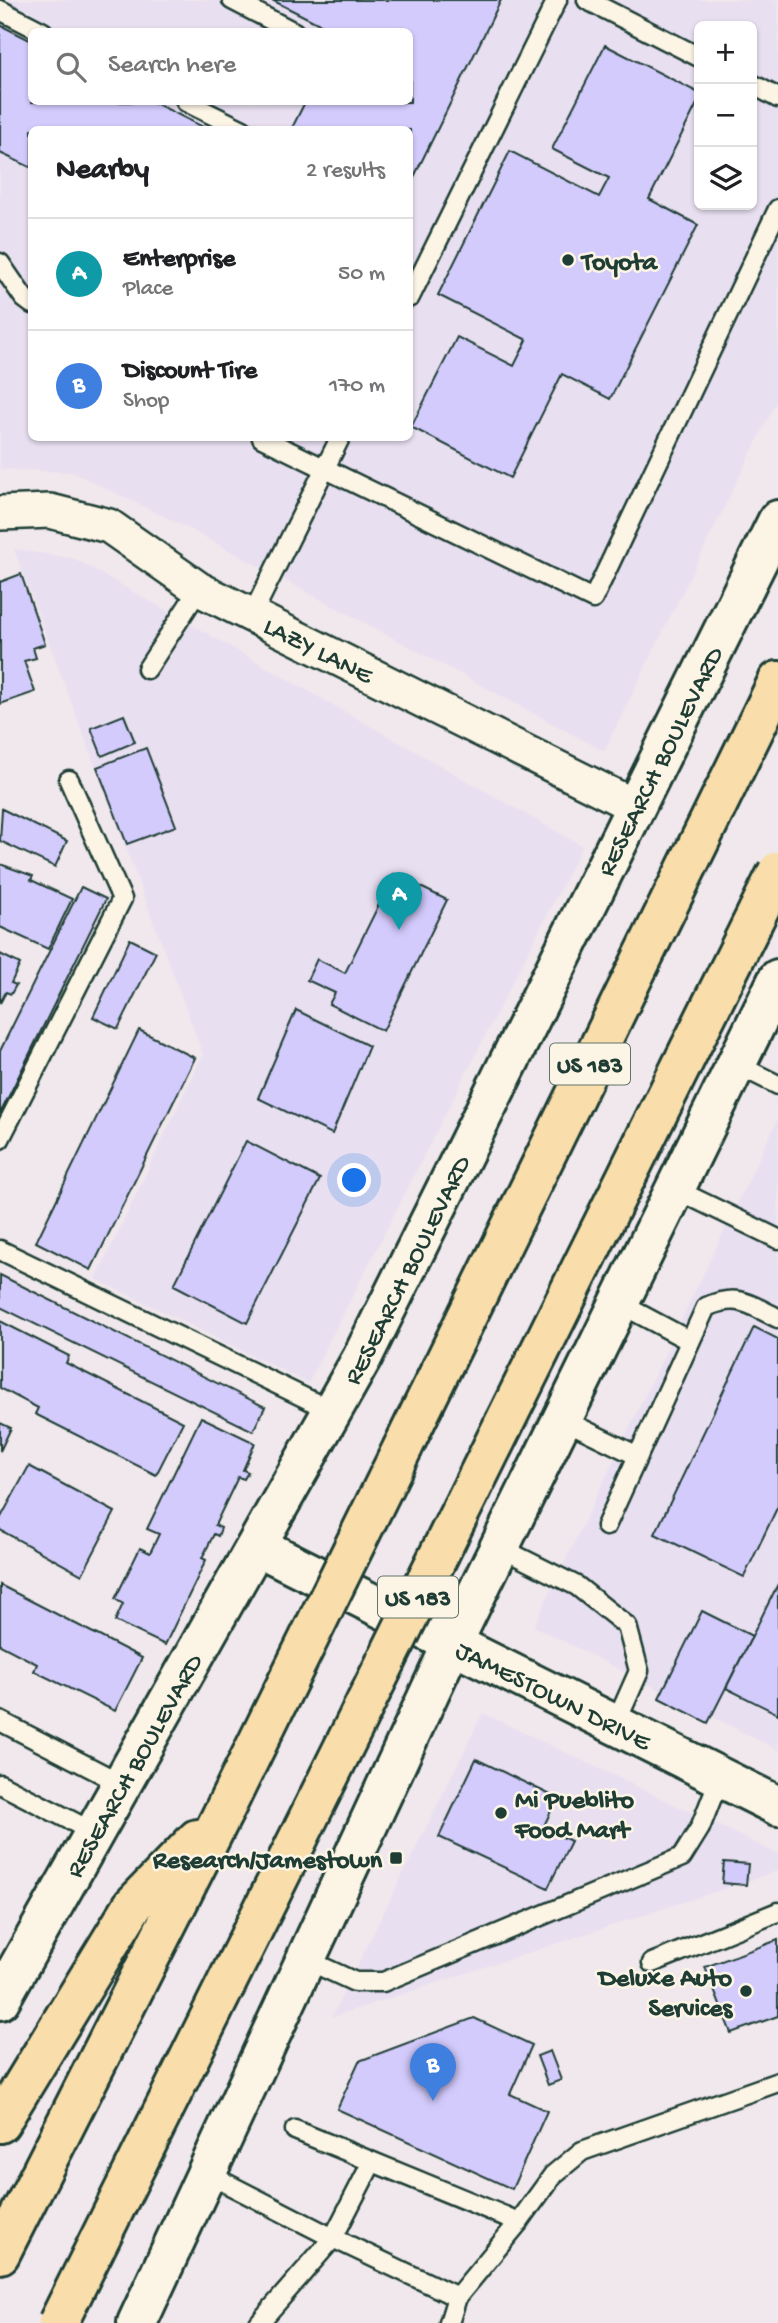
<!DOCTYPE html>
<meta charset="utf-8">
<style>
body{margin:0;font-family:"Gochi Hand",sans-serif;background:#f6f6f6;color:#202124}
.controls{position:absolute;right:21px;top:21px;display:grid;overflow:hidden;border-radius:10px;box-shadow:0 2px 5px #0004}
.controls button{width:63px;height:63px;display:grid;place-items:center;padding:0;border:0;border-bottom:2px solid #e0e0e0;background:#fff;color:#202124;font:35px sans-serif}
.you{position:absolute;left:355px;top:1181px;width:24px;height:24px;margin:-18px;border:5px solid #fff;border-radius:50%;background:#1a73e8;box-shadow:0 0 0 10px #1a73e833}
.badge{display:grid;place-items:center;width:46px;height:46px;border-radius:50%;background:#1f3d34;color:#fff;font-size:23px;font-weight:700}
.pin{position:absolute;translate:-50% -58px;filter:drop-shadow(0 2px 4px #0008)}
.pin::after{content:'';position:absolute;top:37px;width:24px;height:21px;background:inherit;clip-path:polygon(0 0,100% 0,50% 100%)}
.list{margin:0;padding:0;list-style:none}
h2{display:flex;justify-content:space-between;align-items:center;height:91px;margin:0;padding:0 28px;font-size:30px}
h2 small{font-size:23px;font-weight:400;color:#757577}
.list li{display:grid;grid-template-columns:46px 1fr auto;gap:21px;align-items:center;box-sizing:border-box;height:112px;padding:0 28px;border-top:2px solid #e0e0e0}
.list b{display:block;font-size:26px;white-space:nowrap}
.list p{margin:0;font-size:23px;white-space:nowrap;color:#757577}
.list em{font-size:23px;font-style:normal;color:#757577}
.icon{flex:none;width:38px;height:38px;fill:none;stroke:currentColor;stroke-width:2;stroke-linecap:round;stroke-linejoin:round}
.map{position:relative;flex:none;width:778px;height:2323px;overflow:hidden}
.search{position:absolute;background:#fff;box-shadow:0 2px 5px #0004;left:28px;top:28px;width:385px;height:77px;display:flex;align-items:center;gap:18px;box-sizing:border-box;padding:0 24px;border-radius:10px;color:#757577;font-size:26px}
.panel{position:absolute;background:#fff;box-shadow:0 2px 5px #0004;left:28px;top:126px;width:385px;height:315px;border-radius:10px}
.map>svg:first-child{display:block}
.built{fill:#e8dff1;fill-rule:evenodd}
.building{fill:#d4cbfd;stroke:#1f3d34;stroke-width:2}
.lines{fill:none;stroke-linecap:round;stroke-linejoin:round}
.service-casing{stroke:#1f3d34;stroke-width:23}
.minor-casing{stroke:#1f3d34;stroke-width:38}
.tertiary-casing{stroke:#1f3d34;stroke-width:44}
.secondary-casing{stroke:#1f3d34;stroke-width:44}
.motorway-casing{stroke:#1f3d34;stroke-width:44}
.service{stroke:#fcf5e5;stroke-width:18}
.minor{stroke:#fcf5e5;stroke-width:33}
.tertiary{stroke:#fcf5e5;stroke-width:38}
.secondary{stroke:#fcf5e5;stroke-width:38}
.motorway{stroke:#f9deab;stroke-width:38}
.motorway-bridge-casing{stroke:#1f3d34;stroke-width:44;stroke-linecap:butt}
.motorway-bridge{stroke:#f9deab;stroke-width:38}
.poi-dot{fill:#1f3d34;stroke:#fcf5e5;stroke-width:2.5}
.labels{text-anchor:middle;stroke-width:5;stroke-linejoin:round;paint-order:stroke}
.shield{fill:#fcf5e5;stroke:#617469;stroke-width:2}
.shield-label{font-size:24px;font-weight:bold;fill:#1f3d34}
.poi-label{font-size:26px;font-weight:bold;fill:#1f3d34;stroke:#fcf5e5;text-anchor:start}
.street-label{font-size:26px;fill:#1f3d34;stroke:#fcf5e5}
</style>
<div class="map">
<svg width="778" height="2323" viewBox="0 0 778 2323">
<rect width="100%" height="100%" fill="#f0e8ec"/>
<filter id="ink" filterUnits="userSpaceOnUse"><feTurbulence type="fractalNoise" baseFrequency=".0143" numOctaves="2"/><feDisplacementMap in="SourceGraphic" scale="14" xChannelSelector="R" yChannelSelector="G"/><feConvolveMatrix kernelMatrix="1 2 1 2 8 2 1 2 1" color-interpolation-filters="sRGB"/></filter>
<g filter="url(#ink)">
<g class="built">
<path d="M0 0H778V398L604 751 186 527 72 472 0 469ZM699 26H752V205H699ZM32 32H410V102H32ZM32 130H410V438H32Z"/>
<polygon points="14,549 75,559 582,846 308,1383 96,1279 203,1054"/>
<polygon points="778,1119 778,1750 534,1626"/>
<polygon points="483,1713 778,1854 778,1871 332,2017"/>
</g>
<g class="building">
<polygon points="272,0 501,0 410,185 410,130 291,130 305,102 410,102 410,32 335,32"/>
<polygon points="0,25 32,41 32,102 153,102 209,130 32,130 32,168 0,153"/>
<polygon points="605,45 699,93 699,100 649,199 698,225 610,399 562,374 510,478 411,427 457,337 514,366 527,340 438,295 510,151 599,197 609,178 552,149"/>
<polygon points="21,574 45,644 33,648 36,658 24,661 35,692 0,704 0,582"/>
<polygon points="124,715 135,742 102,756 91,728"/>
<polygon points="146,748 176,826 127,844 97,767"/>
<polygon points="2,809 67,841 55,867 0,841"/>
<polygon points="0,864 33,876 31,880 72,899 48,949 0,927"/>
<polygon points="394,874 447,900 383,1031 329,1004 335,993 307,980 317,959 345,973"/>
<polygon points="81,887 106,899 0,1114 0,1051"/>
<polygon points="130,939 156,952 118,1029 93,1017"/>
<polygon points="0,954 20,964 11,983 16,985 11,994 6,992 0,1003"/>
<polygon points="296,1010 369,1046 332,1134 258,1098"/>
<polygon points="139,1030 195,1058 91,1270 36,1242"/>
<polygon points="246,1141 320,1179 247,1323 174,1285"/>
<polygon points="0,1275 265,1407 253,1431 0,1307"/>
<polygon points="0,1321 69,1356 66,1363 183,1422 156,1475 35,1414 38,1408 0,1388"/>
<polygon points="754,1327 778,1339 778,1506 744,1577 655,1534"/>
<polygon points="201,1417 255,1443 243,1470 248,1472 244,1479 238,1477 215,1525 221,1528 218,1536 214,1534 202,1558 206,1560 165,1645 115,1621 123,1604 115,1599 140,1548 150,1553 159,1534 147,1529"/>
<polygon points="0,1423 11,1428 0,1451"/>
<polygon points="29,1466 115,1512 82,1575 0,1530 0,1519"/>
<polygon points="778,1584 778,1714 726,1688"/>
<polygon points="0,1585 142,1658 115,1711 34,1671 37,1664 0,1645"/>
<polygon points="702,1611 752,1636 708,1723 659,1698"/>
<polygon points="476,1759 557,1798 543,1828 571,1841 548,1888 439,1837"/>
<polygon points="724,1862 748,1864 746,1885 722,1883"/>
<polygon points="778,1940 778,2016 731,2033 705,1967"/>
<polygon points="474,2018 532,2045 510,2094 547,2111 512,2189 337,2109 359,2061"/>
<polygon points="550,2051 561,2080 548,2085 537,2056"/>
</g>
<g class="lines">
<defs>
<g id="service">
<polyline points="232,0 294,32"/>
<polyline points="587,0 699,57"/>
<polyline points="0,10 43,32"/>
<polyline points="752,84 778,98"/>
<polyline points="186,102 243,130"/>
<polyline points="0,263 24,298 32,304"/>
<polyline points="410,297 557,0"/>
<polyline points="262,438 593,599 778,209"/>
<polyline points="252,615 340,438"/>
<polyline points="147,669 199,589"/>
<polyline points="736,1064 778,1085"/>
<polyline points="0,1139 122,899 69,780"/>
<polyline points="675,1189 778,1239"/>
<polyline points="0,1250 332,1411"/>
<polyline points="619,1303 690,1341"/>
<polyline points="562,1419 638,1456"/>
<path d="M606 1526 706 1307C739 1293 748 1304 778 1318"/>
<polyline points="499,1547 577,1586 627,1626 639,1671 615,1725"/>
<polyline points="0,1721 122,1784"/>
<polyline points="0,1784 95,1833"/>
<polyline points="305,1959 355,1982 383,1982 682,1857 700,1828 720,1777"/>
<polyline points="652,1963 778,1912"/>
<polyline points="295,2130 519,2222 553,2175 582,2151 778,2082"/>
<polyline points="206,2173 333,2238 372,2162"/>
<polyline points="259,2323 333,2238 457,2297 519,2222"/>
<polyline points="449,2323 457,2297"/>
</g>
<g id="minor">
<path id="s1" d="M0 513 50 511 109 526 199 589 636 807"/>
</g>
<g id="tertiary">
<path id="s2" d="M257 1546 778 1806"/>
</g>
<g id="secondary">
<path id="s3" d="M0 2000 362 1358 778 520"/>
<polyline points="137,2323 452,1644 778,979"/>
</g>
<g id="motorway">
<polyline points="403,1447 778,681"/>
<polyline points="0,2123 133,1905 197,1839"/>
<polyline points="0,2254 223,1813"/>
</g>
</defs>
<use href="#service" class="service-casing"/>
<use href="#minor" class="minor-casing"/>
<use href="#tertiary" class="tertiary-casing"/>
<use href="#secondary" class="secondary-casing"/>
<use href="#motorway" class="motorway-casing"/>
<use href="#service" class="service"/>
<use href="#minor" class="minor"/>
<use href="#tertiary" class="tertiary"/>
<use href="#secondary" class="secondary"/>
<use href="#motorway" class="motorway"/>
<defs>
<g id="motorway-bridge">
<polyline points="223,1813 403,1447"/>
<polyline points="58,2323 778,871"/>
</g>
</defs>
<use href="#motorway-bridge" class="motorway-bridge-casing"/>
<use href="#motorway-bridge" class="motorway-bridge"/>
</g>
</g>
<g class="poi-dot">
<circle cx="568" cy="260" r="7"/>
<circle cx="501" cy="1813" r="7"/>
<rect x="389" y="1851" width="14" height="14" rx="3.5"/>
<circle cx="746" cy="1991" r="7"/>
</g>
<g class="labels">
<g class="shield">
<rect x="550" y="1043.5" width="80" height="41" rx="5"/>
<rect x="378" y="1576.5" width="80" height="41" rx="5"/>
</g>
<g class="shield-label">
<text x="590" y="1072">US 183</text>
<text x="418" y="1605">US 183</text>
</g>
<g class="poi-label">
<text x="582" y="269">Toyota</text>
<text x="515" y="1807">Mi Pueblito<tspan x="515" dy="30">Food Mart</tspan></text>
<text x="382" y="1867" text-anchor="end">Research/Jamestown</text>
<text x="732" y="1985" text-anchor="end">Deluxe Auto<tspan x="732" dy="30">Services</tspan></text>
</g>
<g class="street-label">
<text dy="9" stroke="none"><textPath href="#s1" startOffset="355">LAZY LANE</textPath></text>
<text dy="9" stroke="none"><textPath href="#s3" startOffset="1404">RESEARCH BOULEVARD</textPath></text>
<text dy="9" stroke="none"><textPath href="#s3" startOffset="836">RESEARCH BOULEVARD</textPath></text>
<text dy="9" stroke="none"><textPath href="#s2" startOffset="332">JAMESTOWN DRIVE</textPath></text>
<text dy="9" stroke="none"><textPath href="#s3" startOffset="270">RESEARCH BOULEVARD</textPath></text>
</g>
</g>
</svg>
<div class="controls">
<button>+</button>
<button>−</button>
<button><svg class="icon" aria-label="layers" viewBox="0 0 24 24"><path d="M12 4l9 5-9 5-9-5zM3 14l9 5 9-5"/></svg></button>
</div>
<div class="you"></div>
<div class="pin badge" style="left:399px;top:930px;background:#0f9aa8">A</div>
<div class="pin badge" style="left:433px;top:2101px;background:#3f7fe0">B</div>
<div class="search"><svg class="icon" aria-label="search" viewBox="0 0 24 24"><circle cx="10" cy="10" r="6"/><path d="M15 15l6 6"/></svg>Search here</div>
<section class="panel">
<h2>Nearby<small>2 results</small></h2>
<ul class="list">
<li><span class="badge" style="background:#0f9aa8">A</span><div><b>Enterprise</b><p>Place</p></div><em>50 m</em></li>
<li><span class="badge" style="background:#3f7fe0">B</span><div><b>Discount Tire</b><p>Shop</p></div><em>170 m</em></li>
</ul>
</section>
</div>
